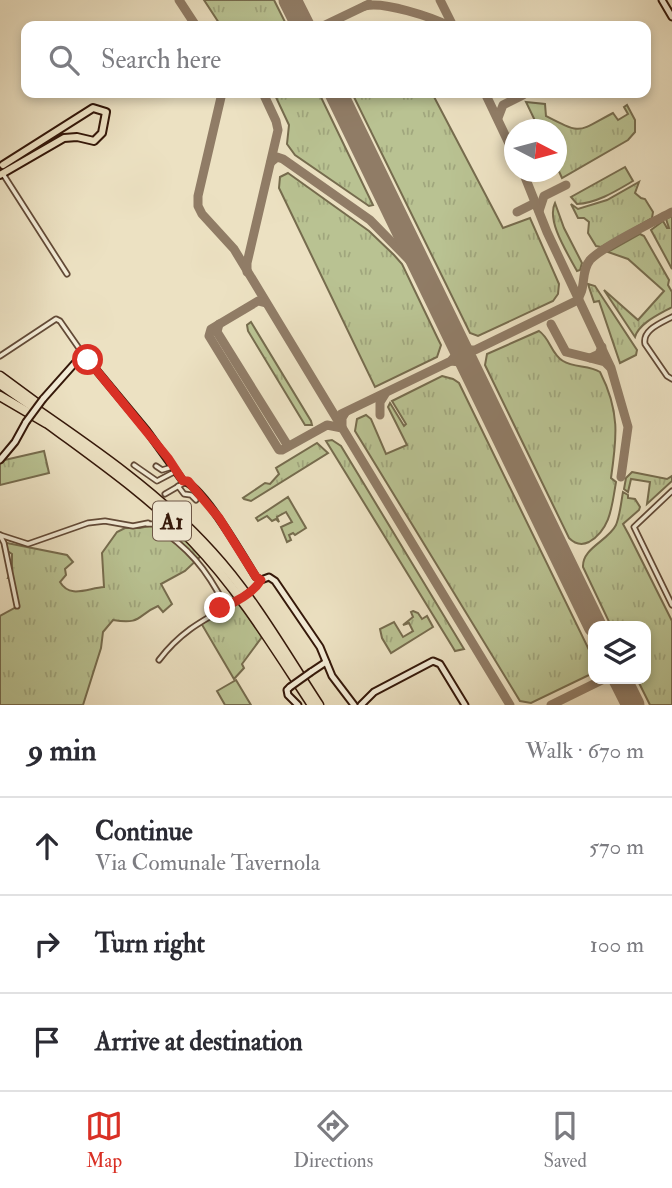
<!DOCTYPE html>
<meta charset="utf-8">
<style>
body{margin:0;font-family:"IM FELL Double Pica",serif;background:#f7f7f7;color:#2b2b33}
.controls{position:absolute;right:21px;bottom:21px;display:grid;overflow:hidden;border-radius:14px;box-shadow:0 4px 10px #0003}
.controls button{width:63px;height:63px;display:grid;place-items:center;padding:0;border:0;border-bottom:2px solid #e1e1e2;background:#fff;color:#2b2b33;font:35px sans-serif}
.compass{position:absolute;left:504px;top:119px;width:63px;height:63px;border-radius:50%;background:#fff;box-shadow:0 4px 10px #0003;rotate:96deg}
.stop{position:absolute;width:21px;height:21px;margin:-16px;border:5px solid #d93025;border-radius:50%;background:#fff}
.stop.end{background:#d93025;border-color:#fff;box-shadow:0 2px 7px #0008}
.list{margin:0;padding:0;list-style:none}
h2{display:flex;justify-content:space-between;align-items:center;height:91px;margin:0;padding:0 28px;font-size:30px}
h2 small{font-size:23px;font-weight:400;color:#7c7c81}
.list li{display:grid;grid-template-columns:46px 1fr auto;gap:21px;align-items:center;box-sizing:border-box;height:98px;padding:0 28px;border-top:2px solid #e1e1e2}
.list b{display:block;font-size:26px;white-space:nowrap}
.list p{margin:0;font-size:23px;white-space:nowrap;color:#7c7c81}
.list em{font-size:23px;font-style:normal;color:#7c7c81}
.icon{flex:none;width:38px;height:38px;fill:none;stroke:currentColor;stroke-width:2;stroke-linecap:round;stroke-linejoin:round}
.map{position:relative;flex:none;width:672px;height:705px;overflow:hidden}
.search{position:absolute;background:#fff;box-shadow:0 4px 10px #0003;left:21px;right:21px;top:21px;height:77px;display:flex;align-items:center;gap:18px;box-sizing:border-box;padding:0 24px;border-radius:14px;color:#7c7c81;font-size:26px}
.sheet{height:385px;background:#fff}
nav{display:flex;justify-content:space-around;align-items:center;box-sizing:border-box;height:98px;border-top:2px solid #e1e1e2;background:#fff;font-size:19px;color:#7c7c81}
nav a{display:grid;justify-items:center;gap:4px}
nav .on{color:#d93025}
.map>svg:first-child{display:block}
.grass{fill:url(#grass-tufts);stroke:#766c4e;stroke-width:2}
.pitch{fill:#b9c292;stroke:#766c4e;stroke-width:2}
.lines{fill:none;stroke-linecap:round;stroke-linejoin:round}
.taxiway{stroke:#907c66;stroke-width:9}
.runway{stroke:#907c66;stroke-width:23}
.street-casing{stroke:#624a37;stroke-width:7}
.secondary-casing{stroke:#341709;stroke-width:9}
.primary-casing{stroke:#341709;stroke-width:10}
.highway-casing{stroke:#341709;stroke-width:11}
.street{stroke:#f3ecd7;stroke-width:3.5}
.secondary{stroke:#f3ecd7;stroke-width:5}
.primary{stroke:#ece1c2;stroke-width:6}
.highway{stroke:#ece1c2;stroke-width:8}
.street-bridge-casing{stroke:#624a37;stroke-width:7;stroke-linecap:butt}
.secondary-bridge-casing{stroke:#341709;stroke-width:9;stroke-linecap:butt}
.street-bridge{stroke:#f3ecd7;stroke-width:3.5}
.secondary-bridge{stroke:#f3ecd7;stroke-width:5}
.route{stroke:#d93025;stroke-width:9}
.labels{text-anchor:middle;stroke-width:7;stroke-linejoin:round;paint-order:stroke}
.shield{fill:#f3ecd7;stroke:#6d5747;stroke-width:2}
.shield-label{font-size:23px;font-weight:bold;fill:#341709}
</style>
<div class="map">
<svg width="672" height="705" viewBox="0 0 672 705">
<defs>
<pattern id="grass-tufts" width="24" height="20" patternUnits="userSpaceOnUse" patternTransform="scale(1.75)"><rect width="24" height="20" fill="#b9c292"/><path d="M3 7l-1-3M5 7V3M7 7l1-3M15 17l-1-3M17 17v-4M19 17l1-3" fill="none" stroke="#a0a67d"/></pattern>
</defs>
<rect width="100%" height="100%" fill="#ece1c2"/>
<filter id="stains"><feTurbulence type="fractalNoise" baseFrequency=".00286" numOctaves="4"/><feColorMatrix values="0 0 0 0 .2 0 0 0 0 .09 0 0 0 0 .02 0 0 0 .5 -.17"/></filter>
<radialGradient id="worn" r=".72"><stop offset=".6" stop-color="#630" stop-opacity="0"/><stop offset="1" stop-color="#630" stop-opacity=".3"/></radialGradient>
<g class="grass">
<polygon points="204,0 274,0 287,26 221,26"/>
<polygon points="274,93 319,93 373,205 369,206 295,155 287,144 289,125"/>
<polygon points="352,93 432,93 503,228 530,218 559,284 558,294 553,301 478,336 470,333"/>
<path d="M526 102 545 104 546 116C583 135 577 132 613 113L618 120 628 114 624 107 627 105 635 120V132L628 140 562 178 557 167 556 130 539 129Z"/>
<path d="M625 167 633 181C616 191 597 203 577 204L571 197Z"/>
<polygon points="288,173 369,231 394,255 402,264 438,339 441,345 437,357 375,387 279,188 280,177"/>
<polygon points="639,182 635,193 641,198 645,199 653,212 652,218 601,247 596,246 588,233 589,222 584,218 578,218 571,204 578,209 607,200"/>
<path d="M555 203 564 228 582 263 580 270 577 271C568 254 546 221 555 203Z"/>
<polygon points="672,216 672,269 651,230 663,221 667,228 669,228 666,219"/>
<path d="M640 234 644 236 669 280 668 285 672 292V307C660 314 639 323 635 337L604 290 638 320 664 291 628 259 608 252Z"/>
<polygon points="588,284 595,286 637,350 636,355 620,363 599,301 594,302"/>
<polygon points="251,322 311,421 312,425 305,425 248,331 247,325"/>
<path d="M539 331C550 338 551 354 563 361 574 368 589 365 600 372 620 411 617 437 611 478L616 482C612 505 611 529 589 542 581 546 575 544 569 538L485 365 487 354Z"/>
<polygon points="442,376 453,379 459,383 593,658 589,675 531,703 520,701 355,431 357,419 366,415 371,419 386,454 407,445 388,407 390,403 404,426 406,424 392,401"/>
<polygon points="332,440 341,446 464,649 455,651 452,646 326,441"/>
<polygon points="317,443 328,453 251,501 244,499 243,498 265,483 270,484 279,474 276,468"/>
<polygon points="44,451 49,473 0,485 0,461"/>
<polygon points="632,472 667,479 672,476 672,481 647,504 650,482 631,479 628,492 624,489 626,478"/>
<path d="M623 492 628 495V498L635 499 640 507 639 510 623 524 629 535 672 621V705H650L637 679H646V626H611L583 567C582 548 608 541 616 525 620 515 621 503 623 492Z"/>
<polygon points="288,497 306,528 295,535 293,533 289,535 291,540 287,542 281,527 292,522 286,512 277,517 279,522 276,519 272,521 267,516 258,521 256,518"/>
<path d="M167 522 174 526 202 555 185 571 161 584 172 604 163 612 158 606C137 615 142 625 113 620L103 632 101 648 83 705H0V616L18 606 11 578H8L12 570V554L3 548 2 542 67 555 73 562 65 569 66 575 60 582C70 599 88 588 104 587L102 553 117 532 125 528H140Z"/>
<polygon points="239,603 262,637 242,664 244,668 234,679 201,623"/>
<polygon points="413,611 418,613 422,619 427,616 433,627 391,653 382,638 380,629 394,622 403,637 413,631 409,623 403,625 413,617 411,612"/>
</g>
<polygon class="pitch" points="236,680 251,705 225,705 217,691"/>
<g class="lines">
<g class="taxiway">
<polyline points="179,0 196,26"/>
<polyline points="440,0 453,26"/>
<path d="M365 6C383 1 432 17 449 26"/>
<polyline points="301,22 304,26"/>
<polyline points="323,26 369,4"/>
<polyline points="222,93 198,196 198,206 202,214 234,249 510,705"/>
<polyline points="485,93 514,154"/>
<polyline points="498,118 503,105 523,95"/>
<polyline points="271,162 277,157 283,159 370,220 424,275"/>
<polyline points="523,172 547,232 611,368 628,427 621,477"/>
<polyline points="539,211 544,196 566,185"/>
<polyline points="517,212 535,203"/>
<polyline points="247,272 247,263 278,130 276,121 263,93"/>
<polyline points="266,303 258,301 211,329 209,336 279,450 282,450 327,425 342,428 342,418 345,413"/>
<polyline points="219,324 217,332 288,446"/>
<polyline points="551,324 566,352 590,358"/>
<path d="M457 343 465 350H475L576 301C587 290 580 272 590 260 603 246 653 222 672 212"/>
<polyline points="602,347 599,354 590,358 605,362 610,367"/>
<polyline points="451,361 460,362 469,367"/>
<polyline points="341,414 451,361 456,355 457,343"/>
<polyline points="380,415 380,402 385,394"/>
<polyline points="614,679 624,686"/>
<polyline points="551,705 604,679"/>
</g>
<g class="runway">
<polyline points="290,0 303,26"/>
<polyline points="336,93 595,626"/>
<polyline points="620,679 633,705"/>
</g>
<defs>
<g id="street">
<polyline points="3,174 67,274"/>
<path d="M672 317C661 323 642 330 645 344L667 376 672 379"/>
<polyline points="0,356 56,319 60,321 83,354"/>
<polyline points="134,465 157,481 176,471"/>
<polyline points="156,466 162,470 172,467"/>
<polyline points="178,486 184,494 191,495 196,500"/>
<polyline points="672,491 634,527 672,605"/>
<polyline points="165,494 184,483"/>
<path d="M147 524H153C189 548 206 568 226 607"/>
<polyline points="0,535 28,544 88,523 105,521 133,526 148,523"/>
<polyline points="0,535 4,543 17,606"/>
<path d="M159 660C182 630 204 620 236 602"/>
</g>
<g id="secondary">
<polyline points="662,0 672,17"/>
<path d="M43 399 83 354 147 431 183 481C202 484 244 558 256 577L261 580 269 577 275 581 320 647 332 676 354 705"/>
<polyline points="0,460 15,442 26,422"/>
<polyline points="311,672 326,662"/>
<polyline points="290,687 287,690 288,695 298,705"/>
<polyline points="361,705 374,692 433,661 440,664 465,705"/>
</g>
<polyline id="primary" points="0,175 64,138 77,137 94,141 102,133 106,112 93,108 3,165"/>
<g id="highway">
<polyline points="0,376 38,404"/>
<path d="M0 384C73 435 152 485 212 552 254 598 285 653 319 705"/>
<polyline points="0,396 46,423"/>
<path d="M48 424C98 461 150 497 193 542 240 591 275 649 312 705"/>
</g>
</defs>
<use href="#street" class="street-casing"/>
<use href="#secondary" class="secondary-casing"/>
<use href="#primary" class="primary-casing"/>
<use href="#highway" class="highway-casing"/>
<use href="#street" class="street"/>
<use href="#secondary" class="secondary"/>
<use href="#primary" class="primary"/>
<use href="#highway" class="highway"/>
<defs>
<polyline id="street-bridge" points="236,602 253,589"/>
<g id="secondary-bridge">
<polyline points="26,422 43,399"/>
<polyline points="290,687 311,672"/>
</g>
</defs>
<use href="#street-bridge" class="street-bridge-casing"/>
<use href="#secondary-bridge" class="secondary-bridge-casing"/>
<use href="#street-bridge" class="street-bridge"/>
<use href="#secondary-bridge" class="secondary-bridge"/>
</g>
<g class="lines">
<path class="route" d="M88 360 168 458 183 481H188L219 518 256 577 261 580C253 593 235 603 220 608"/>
</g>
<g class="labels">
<rect class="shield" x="153" y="501.5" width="38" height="39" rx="5"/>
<g class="shield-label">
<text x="172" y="529">A1</text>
</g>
</g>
<rect width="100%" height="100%" filter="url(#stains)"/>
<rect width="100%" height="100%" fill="url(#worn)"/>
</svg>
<div class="controls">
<button><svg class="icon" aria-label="layers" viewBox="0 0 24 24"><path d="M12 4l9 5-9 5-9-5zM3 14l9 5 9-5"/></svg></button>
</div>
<svg class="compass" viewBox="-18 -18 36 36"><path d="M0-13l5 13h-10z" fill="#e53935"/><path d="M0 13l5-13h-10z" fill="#7c7c81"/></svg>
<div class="stop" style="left:88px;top:360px"></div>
<div class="stop end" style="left:220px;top:608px"></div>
<div class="search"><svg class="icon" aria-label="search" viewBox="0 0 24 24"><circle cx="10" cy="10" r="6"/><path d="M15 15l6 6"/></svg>Search here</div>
</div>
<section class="sheet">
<h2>9 min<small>Walk · 670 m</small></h2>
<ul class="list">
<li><svg class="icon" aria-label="ahead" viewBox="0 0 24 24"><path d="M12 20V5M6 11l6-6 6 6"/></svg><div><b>Continue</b><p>Via Comunale Tavernola</p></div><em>570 m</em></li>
<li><svg class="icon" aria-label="right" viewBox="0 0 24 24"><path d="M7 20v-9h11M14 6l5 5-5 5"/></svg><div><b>Turn right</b></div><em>100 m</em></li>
<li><svg class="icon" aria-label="arrive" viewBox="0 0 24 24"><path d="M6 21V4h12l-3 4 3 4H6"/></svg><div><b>Arrive at destination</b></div></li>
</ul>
</section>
<nav>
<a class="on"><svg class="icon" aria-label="map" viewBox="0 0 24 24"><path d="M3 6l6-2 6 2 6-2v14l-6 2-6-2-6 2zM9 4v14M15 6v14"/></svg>Map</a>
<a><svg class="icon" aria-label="directions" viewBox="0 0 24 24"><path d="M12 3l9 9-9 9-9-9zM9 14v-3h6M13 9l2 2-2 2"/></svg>Directions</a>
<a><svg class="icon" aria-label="saved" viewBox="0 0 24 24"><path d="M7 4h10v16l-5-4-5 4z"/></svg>Saved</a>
</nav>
